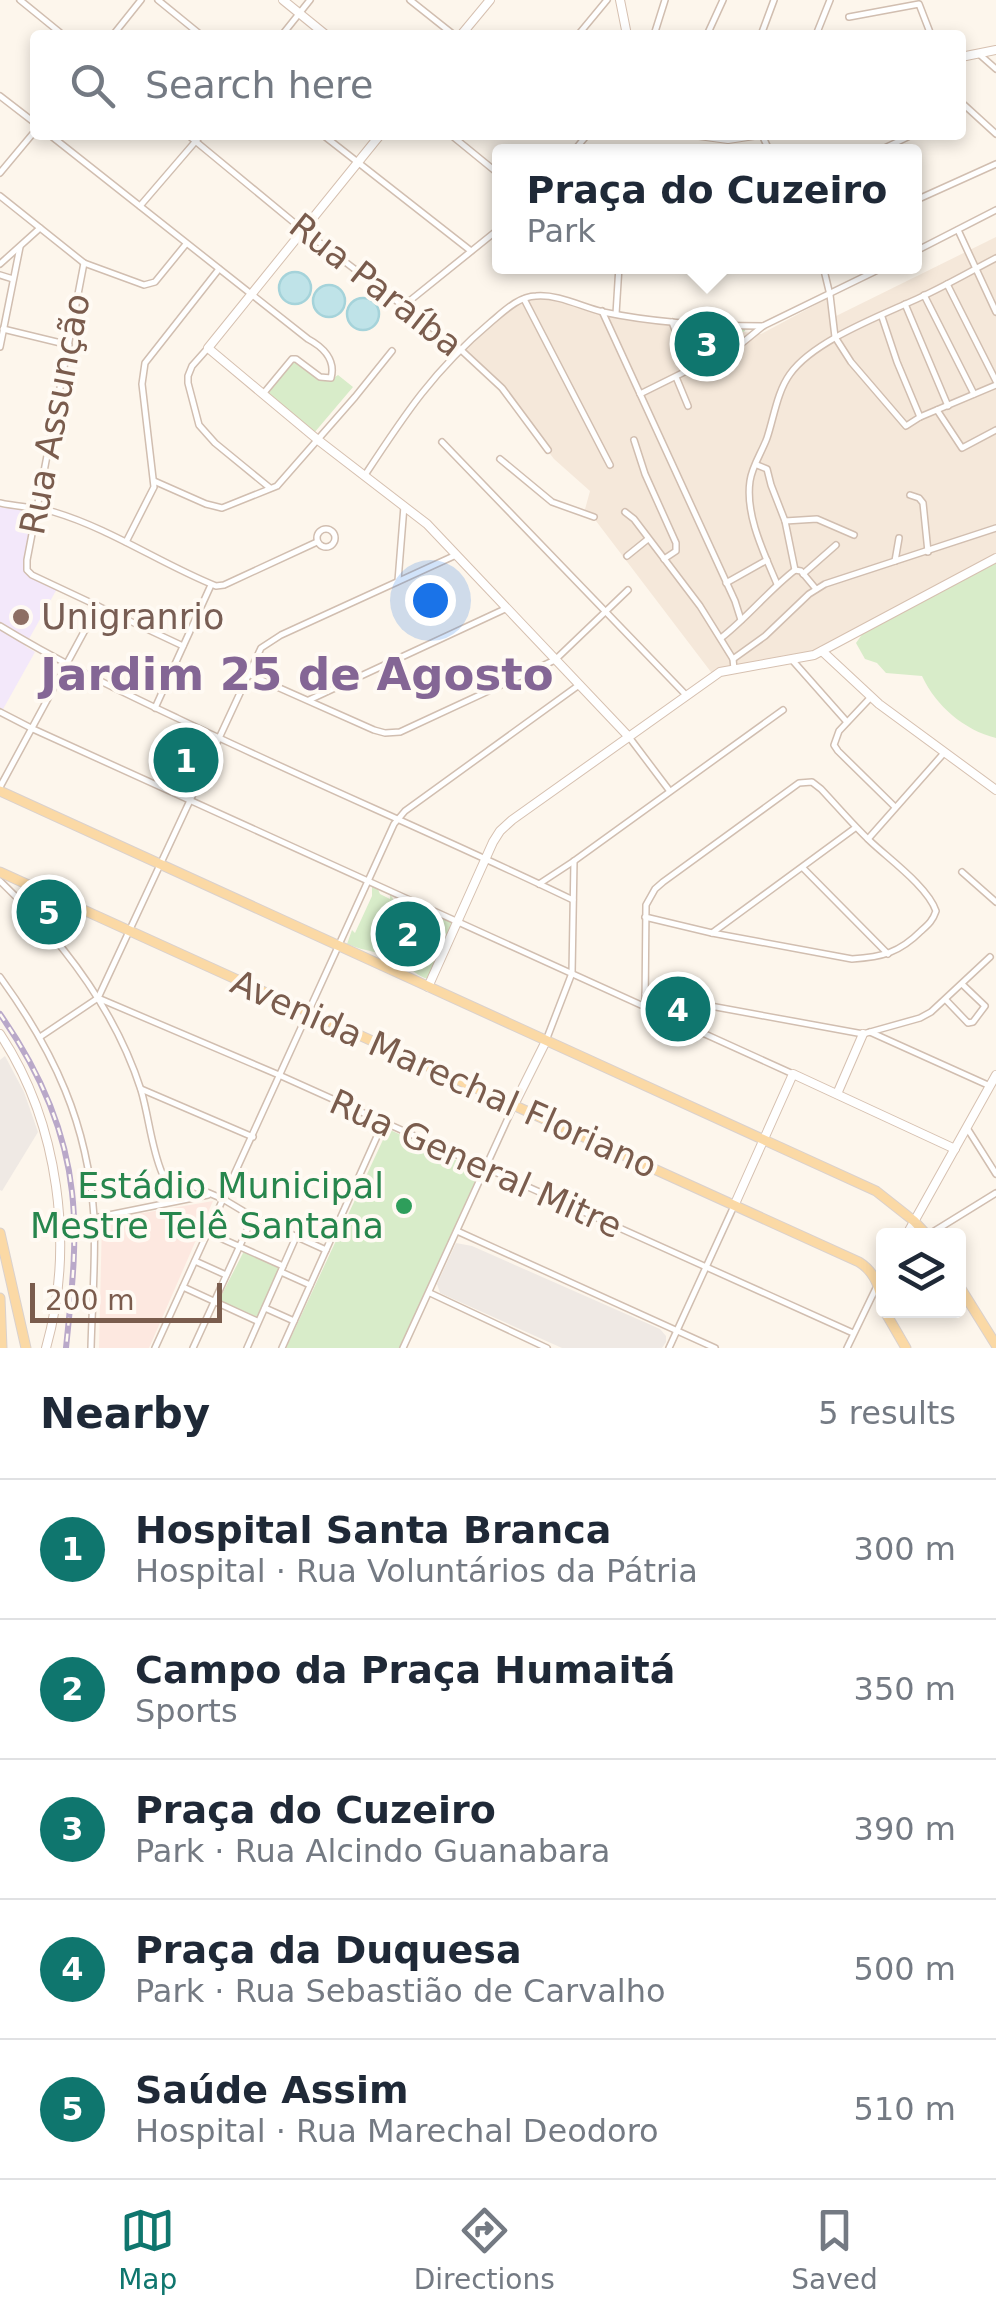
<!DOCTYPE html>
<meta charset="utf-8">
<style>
body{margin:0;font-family:"DejaVu Sans",sans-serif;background:#f6f6f7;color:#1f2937}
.controls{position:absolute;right:30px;bottom:30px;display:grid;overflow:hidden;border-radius:10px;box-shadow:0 5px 15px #0003}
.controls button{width:90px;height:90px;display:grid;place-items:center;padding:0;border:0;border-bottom:2px solid #e0e1e3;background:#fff;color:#1f2937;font:50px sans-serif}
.scale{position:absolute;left:30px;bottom:25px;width:192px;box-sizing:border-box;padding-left:10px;border:5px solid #7a5c4d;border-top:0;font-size:28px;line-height:35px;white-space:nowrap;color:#7a5c4d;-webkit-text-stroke:8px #fffaf3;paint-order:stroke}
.you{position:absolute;left:430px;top:600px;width:35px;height:35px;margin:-25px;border:8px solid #fff;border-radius:50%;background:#1a73e8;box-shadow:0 0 0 15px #1a73e833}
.badge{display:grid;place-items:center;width:65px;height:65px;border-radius:50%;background:#0f766e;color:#fff;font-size:32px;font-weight:700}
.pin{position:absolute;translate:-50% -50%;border:5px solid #fff;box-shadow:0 2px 10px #0006}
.popup{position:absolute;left:492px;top:144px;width:430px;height:130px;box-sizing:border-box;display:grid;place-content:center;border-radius:10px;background:#fff;filter:drop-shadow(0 2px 8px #0005);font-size:32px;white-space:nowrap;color:#747a83}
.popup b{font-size:38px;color:#1f2937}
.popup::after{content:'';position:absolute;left:50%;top:100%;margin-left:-20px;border:20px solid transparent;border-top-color:#fff}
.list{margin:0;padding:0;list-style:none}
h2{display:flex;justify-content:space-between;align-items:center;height:130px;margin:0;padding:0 40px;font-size:42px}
h2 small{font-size:32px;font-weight:400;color:#747a83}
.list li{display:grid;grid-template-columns:65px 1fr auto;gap:30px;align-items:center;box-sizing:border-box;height:140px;padding:0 40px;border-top:2px solid #e0e1e3}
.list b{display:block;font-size:38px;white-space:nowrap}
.list p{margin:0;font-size:32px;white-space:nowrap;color:#747a83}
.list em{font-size:32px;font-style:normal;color:#747a83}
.icon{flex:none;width:55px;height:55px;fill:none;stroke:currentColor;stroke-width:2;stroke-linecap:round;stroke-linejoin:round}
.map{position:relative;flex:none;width:996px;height:1348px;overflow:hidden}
.search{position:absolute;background:#fff;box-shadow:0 5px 15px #0003;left:30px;right:30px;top:30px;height:110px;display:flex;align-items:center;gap:25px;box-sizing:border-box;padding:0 35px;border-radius:10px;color:#747a83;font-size:38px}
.sheet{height:830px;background:#fff}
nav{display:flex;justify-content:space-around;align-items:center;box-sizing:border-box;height:140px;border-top:2px solid #e0e1e3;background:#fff;font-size:28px;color:#747a83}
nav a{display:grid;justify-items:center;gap:5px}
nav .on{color:#0f766e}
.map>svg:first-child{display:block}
.residential{fill:#f5e8da}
.commercial{fill:#fde8e0}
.industrial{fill:#efe9e4}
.education{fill:#f3e8fa}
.green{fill:#d8ecc9}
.water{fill:#bfe3e8;stroke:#a5d3da;stroke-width:2.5}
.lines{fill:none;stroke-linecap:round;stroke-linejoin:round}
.street-casing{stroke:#d1beb0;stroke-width:8}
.secondary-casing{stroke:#d6c0b0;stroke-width:10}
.primary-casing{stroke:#dad1cd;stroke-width:11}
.street{stroke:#fff;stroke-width:5}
.secondary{stroke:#fff;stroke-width:8}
.primary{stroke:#fbd9a5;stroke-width:9}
.rail-casing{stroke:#b9a8c9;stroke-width:6}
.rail{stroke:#fffaf3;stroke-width:2.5;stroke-dasharray:8;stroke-linecap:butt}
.education-dot{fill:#8d6e63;stroke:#fffaf3;stroke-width:4}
.leisure-dot{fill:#2e9e5b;stroke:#fffaf3;stroke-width:4}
.labels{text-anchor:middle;stroke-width:8;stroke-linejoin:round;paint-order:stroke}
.street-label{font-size:35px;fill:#7a5c4d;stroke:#fffaf3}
.education-label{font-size:35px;fill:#785e54;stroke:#fffaf3;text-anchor:start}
.leisure-label{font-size:35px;fill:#27864d;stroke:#fffaf3;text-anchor:end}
.district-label{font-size:45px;font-weight:bold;fill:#846695;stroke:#fffaf3}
</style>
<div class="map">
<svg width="996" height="1348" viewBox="0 0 996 1348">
<rect width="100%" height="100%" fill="#fdf6ec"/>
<polygon class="residential" points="996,237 996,559 811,658 714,676 593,517 584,513 590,491 554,459 502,390 459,351 506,310 524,299 542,296 618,317 761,334 830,297 832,318"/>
<polygon class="commercial" points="213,1201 149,1348 99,1348 102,1220"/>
<g class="industrial">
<polygon points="5,1056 24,1092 38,1132 2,1191 0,1190 0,1060"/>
<polygon points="456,1243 472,1246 660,1329 666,1336 666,1342 662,1348 562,1348 440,1293 437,1284"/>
</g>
<polygon class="education" points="0,507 32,512 24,573 58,587 25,646 35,652 2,711 0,710"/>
<g class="green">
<polygon points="674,325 741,328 745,329 745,331 691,361"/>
<polygon points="293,361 312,375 329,381 338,375 353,387 314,433 267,395"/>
<path d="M996 560V738C964 730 936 706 922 676L886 673 877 663 865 659 856 643 863 633Z"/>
<path d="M372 887H377L380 894 390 899V893L394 901 415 910 412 903 420 912 438 920 436 914 453 923 448 936 445 933 433 959 435 965 428 979C417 976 411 968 401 962 383 951 365 952 347 944L352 930 355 933 372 896Z"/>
<polygon points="651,998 694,1006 698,1010 698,1017 694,1022 689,1023 651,1005 648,1002"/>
<polygon points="388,1129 480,1171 400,1348 286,1348"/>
<polygon points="244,1251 279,1267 257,1318 218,1302"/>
</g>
<g class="water">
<circle cx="295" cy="288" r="16"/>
<circle cx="329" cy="301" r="16"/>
<circle cx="363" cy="314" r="16"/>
</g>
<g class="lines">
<defs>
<g id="street">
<polyline points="20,0 63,35"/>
<polyline points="158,0 201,35"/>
<polyline points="410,0 454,35"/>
<polyline points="849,17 919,4 931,35"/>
<polyline points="113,35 141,0"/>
<polyline points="282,35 310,0"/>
<polyline points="578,35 607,0"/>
<polyline points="654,35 665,0"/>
<polyline points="707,35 723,0"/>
<polyline points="761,35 774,0"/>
<polyline points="816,35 830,0"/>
<polyline points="979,54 996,69"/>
<polyline points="0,96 35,123"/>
<polyline points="961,102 996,134"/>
<path d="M50 135 308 339C323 347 336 360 331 378L320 377 296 359H292L263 394"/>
<polyline points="188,135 303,230 460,349 502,388 548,450"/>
<polyline points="323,135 471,251"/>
<polyline points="451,135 500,175"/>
<polyline points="762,135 770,152"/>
<polyline points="573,152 587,135"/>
<polyline points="876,152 912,135"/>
<polyline points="0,173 35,131"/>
<polyline points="0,196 84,263 144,285 155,282 186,244"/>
<polyline points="914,201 996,164"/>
<polyline points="140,206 201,135"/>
<polyline points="958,230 996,312"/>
<polyline points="914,252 996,210"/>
<polyline points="84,263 27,560 27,570 32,575 183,646"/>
<polyline points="0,264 40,228"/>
<polyline points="823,266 830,295 835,337 851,362 906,426 920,417 996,385"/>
<polyline points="0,275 13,279"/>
<polyline points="947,284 996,381"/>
<polyline points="924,295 974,394"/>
<polyline points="524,299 610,465"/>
<polyline points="905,304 948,406"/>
<polyline points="402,307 500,228"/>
<polyline points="602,311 735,601 741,620"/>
<polyline points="616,314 619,266"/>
<polyline points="882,317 897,362 920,417"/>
<polyline points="672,322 690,370"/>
<polyline points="3,329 69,345"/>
<polyline points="0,347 20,247"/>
<polyline points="208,348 192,366 188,376 188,383 199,425 215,443 270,488"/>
<polyline points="676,377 688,406"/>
<polyline points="640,394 741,344 763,326 886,266"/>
<polyline points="937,410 962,448 996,430"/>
<polyline points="634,440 645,474 676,543 676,551 664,559"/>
<polyline points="442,442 686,695"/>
<polyline points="500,459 552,502 594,517"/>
<polyline points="757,465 767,469 771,485 785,521 795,570"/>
<path d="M365 475C405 414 434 370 491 322 503 312 519 296 536 296 558 294 582 307 603 312 655 323 710 326 763 326"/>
<polyline points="154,481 206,504 222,508 277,486 355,397 392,351"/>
<polyline points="910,495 919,498 923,503 928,552"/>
<path d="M0 503C17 507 37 507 54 512 111 529 161 564 216 586L224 585 317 542"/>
<polyline points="625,512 634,519 700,606 733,659 734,669"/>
<polyline points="785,521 817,519 854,535"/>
<circle cx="326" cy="538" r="9"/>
<polyline points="126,542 154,487 142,384 145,363 219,269"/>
<polyline points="627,556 648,539"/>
<polyline points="895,561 899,538"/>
<polyline points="795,570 801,571 816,589"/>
<polyline points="803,574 836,545"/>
<polyline points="398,581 404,506"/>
<polyline points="726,583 767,560"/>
<path d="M777 584C764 553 745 515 750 481 752 466 762 452 767 438 774 417 777 392 790 374 814 340 883 315 921 297 947 285 971 271 996 258"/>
<path d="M0 626C57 661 116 689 177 718 308 781 442 837 573 900"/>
<path d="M721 638C748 617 769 590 795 570"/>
<polyline points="733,659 765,636 809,594 825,584 996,528"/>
<polyline points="793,661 847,722"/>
<polyline points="248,674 374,730 385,733 400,732 555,660 628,590"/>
<polyline points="871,697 839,731 834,745 838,751 895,807"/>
<polyline points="309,700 505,609"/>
<polyline points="155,708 211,585"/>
<polyline points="0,712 33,729 793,1074"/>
<polyline points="629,737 669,790"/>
<polyline points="0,787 98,606"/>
<polyline points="868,839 944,753"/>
<polyline points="803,868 888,954"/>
<polyline points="962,872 996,902"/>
<path d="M0 881C61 939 115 1009 141 1090 149 1117 151 1147 162 1173L223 1199 253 1217 326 1250"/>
<polyline points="539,884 574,861 783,710"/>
<polyline points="712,933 855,828"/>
<path d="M0 977C54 1051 88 1124 94 1217 96 1260 92 1305 91 1348"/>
<polyline points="645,994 863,1034 920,1018 931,1012 990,957"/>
<polyline points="98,998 279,1075 853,1333"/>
<polyline points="946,1000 968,1023 973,1022 985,1006 963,985"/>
<path d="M645 1007 646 905 655 889 663 882 799 783 812 782 821 789C837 806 853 825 870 841 889 859 928 887 936 911 933 920 929 924 921 931 899 953 882 957 852 959L712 933 645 917"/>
<polyline points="696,1029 706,1005"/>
<polyline points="870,1032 990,1086"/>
<polyline points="40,1037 98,998 261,648 281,635 456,555"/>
<polyline points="547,1038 572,973 574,861"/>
<polyline points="141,1089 253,1137"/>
<polyline points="967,1128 996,1174"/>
<polyline points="94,1218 208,1195"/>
<polyline points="457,1231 715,1348"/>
<polyline points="209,1233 283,1266"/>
<polyline points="928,1235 996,1193"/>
<polyline points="195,1261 226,1275"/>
<polyline points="281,1272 310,1285"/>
<polyline points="183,1287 257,1321"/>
<polyline points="430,1293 547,1348"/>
<polyline points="265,1308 294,1321"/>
<polyline points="155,1348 394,824 405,811 579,685"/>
<polyline points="193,1348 253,1217"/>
<polyline points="247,1348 296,1237"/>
<polyline points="282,1348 383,1123"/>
<polyline points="403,1348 514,1105"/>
<polyline points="669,1348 734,1206"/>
<polyline points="847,1348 876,1288"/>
</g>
<g id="secondary">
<polyline points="283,0 326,35"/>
<polyline points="620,0 627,35"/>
<polyline points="461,35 490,0"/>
<polyline points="961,57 996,50"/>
<polyline points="380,135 208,348 318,440 427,524 629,737"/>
<polyline points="699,135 728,139 754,135"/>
<polyline points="822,651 879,704 996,790"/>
<polyline points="428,987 493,842 500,831 512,820 720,672 814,655 996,558"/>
<path d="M0 1034C59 1123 75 1246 46 1348"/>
<polyline points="837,1094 863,1034"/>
<polyline points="514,1105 546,1041"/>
<polyline points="734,1206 793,1074 955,1149"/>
<polyline points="906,1236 996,1075"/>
</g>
<g id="primary">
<polyline points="0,791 876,1191 914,1221 928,1236"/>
<path d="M0 872 859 1262C877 1273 880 1291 884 1309"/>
<polyline points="0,1233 26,1348"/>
<polyline points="958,1284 996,1345"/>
<polyline points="0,1298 2,1348"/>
<polyline points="884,1310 906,1348"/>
</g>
</defs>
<use href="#street" class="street-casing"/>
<use href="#secondary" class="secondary-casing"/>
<use href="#primary" class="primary-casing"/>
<use href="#street" class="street"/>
<use href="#secondary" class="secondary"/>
<use href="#primary" class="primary"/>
<defs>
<path id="rail" d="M0 1014C37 1067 65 1127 72 1192 78 1244 71 1297 66 1348"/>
</defs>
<use href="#rail" class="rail-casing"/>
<use href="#rail" class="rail"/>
</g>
<circle class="education-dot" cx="21" cy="617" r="10"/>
<circle class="leisure-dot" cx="404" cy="1206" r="10"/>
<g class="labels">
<g class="street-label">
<text transform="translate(376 285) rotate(38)" y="12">Rua Paraíba</text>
<text transform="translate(55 414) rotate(-79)" y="12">Rua Assunção</text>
<text transform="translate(444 1074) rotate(24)" y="12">Avenida Marechal Floriano</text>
<text transform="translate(476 1164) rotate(24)" y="12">Rua General Mitre</text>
</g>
<g class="education-label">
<text x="41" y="629">Unigranrio</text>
</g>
<g class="leisure-label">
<text x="384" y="1198">Estádio Municipal<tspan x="384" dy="40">Mestre Telê Santana</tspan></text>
</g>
<g class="district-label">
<text x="297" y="690">Jardim 25 de Agosto</text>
</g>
</g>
</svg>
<div class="controls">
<button><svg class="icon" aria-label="layers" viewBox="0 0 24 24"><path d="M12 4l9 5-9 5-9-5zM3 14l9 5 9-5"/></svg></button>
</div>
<div class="scale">200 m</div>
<div class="you"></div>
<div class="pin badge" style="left:186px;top:760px">1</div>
<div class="pin badge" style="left:408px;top:934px">2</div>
<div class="pin badge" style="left:707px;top:344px">3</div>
<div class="popup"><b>Praça do Cuzeiro</b>Park</div>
<div class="pin badge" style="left:678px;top:1009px">4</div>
<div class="pin badge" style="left:49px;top:912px">5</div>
<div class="search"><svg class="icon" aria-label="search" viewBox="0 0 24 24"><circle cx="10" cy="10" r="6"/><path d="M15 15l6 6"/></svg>Search here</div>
</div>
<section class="sheet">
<h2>Nearby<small>5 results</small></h2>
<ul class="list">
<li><span class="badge">1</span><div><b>Hospital Santa Branca</b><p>Hospital · Rua Voluntários da Pátria</p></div><em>300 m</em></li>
<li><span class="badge">2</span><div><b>Campo da Praça Humaitá</b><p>Sports</p></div><em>350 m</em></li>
<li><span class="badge">3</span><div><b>Praça do Cuzeiro</b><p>Park · Rua Alcindo Guanabara</p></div><em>390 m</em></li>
<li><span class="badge">4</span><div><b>Praça da Duquesa</b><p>Park · Rua Sebastião de Carvalho</p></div><em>500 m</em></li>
<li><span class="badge">5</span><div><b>Saúde Assim</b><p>Hospital · Rua Marechal Deodoro</p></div><em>510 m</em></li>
</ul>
</section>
<nav>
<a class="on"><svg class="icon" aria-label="map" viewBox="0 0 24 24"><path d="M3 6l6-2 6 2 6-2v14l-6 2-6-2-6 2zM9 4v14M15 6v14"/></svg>Map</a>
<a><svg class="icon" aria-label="directions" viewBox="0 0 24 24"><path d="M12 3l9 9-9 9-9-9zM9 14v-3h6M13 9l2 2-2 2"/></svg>Directions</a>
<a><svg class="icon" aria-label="saved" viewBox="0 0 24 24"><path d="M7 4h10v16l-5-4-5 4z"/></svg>Saved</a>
</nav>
